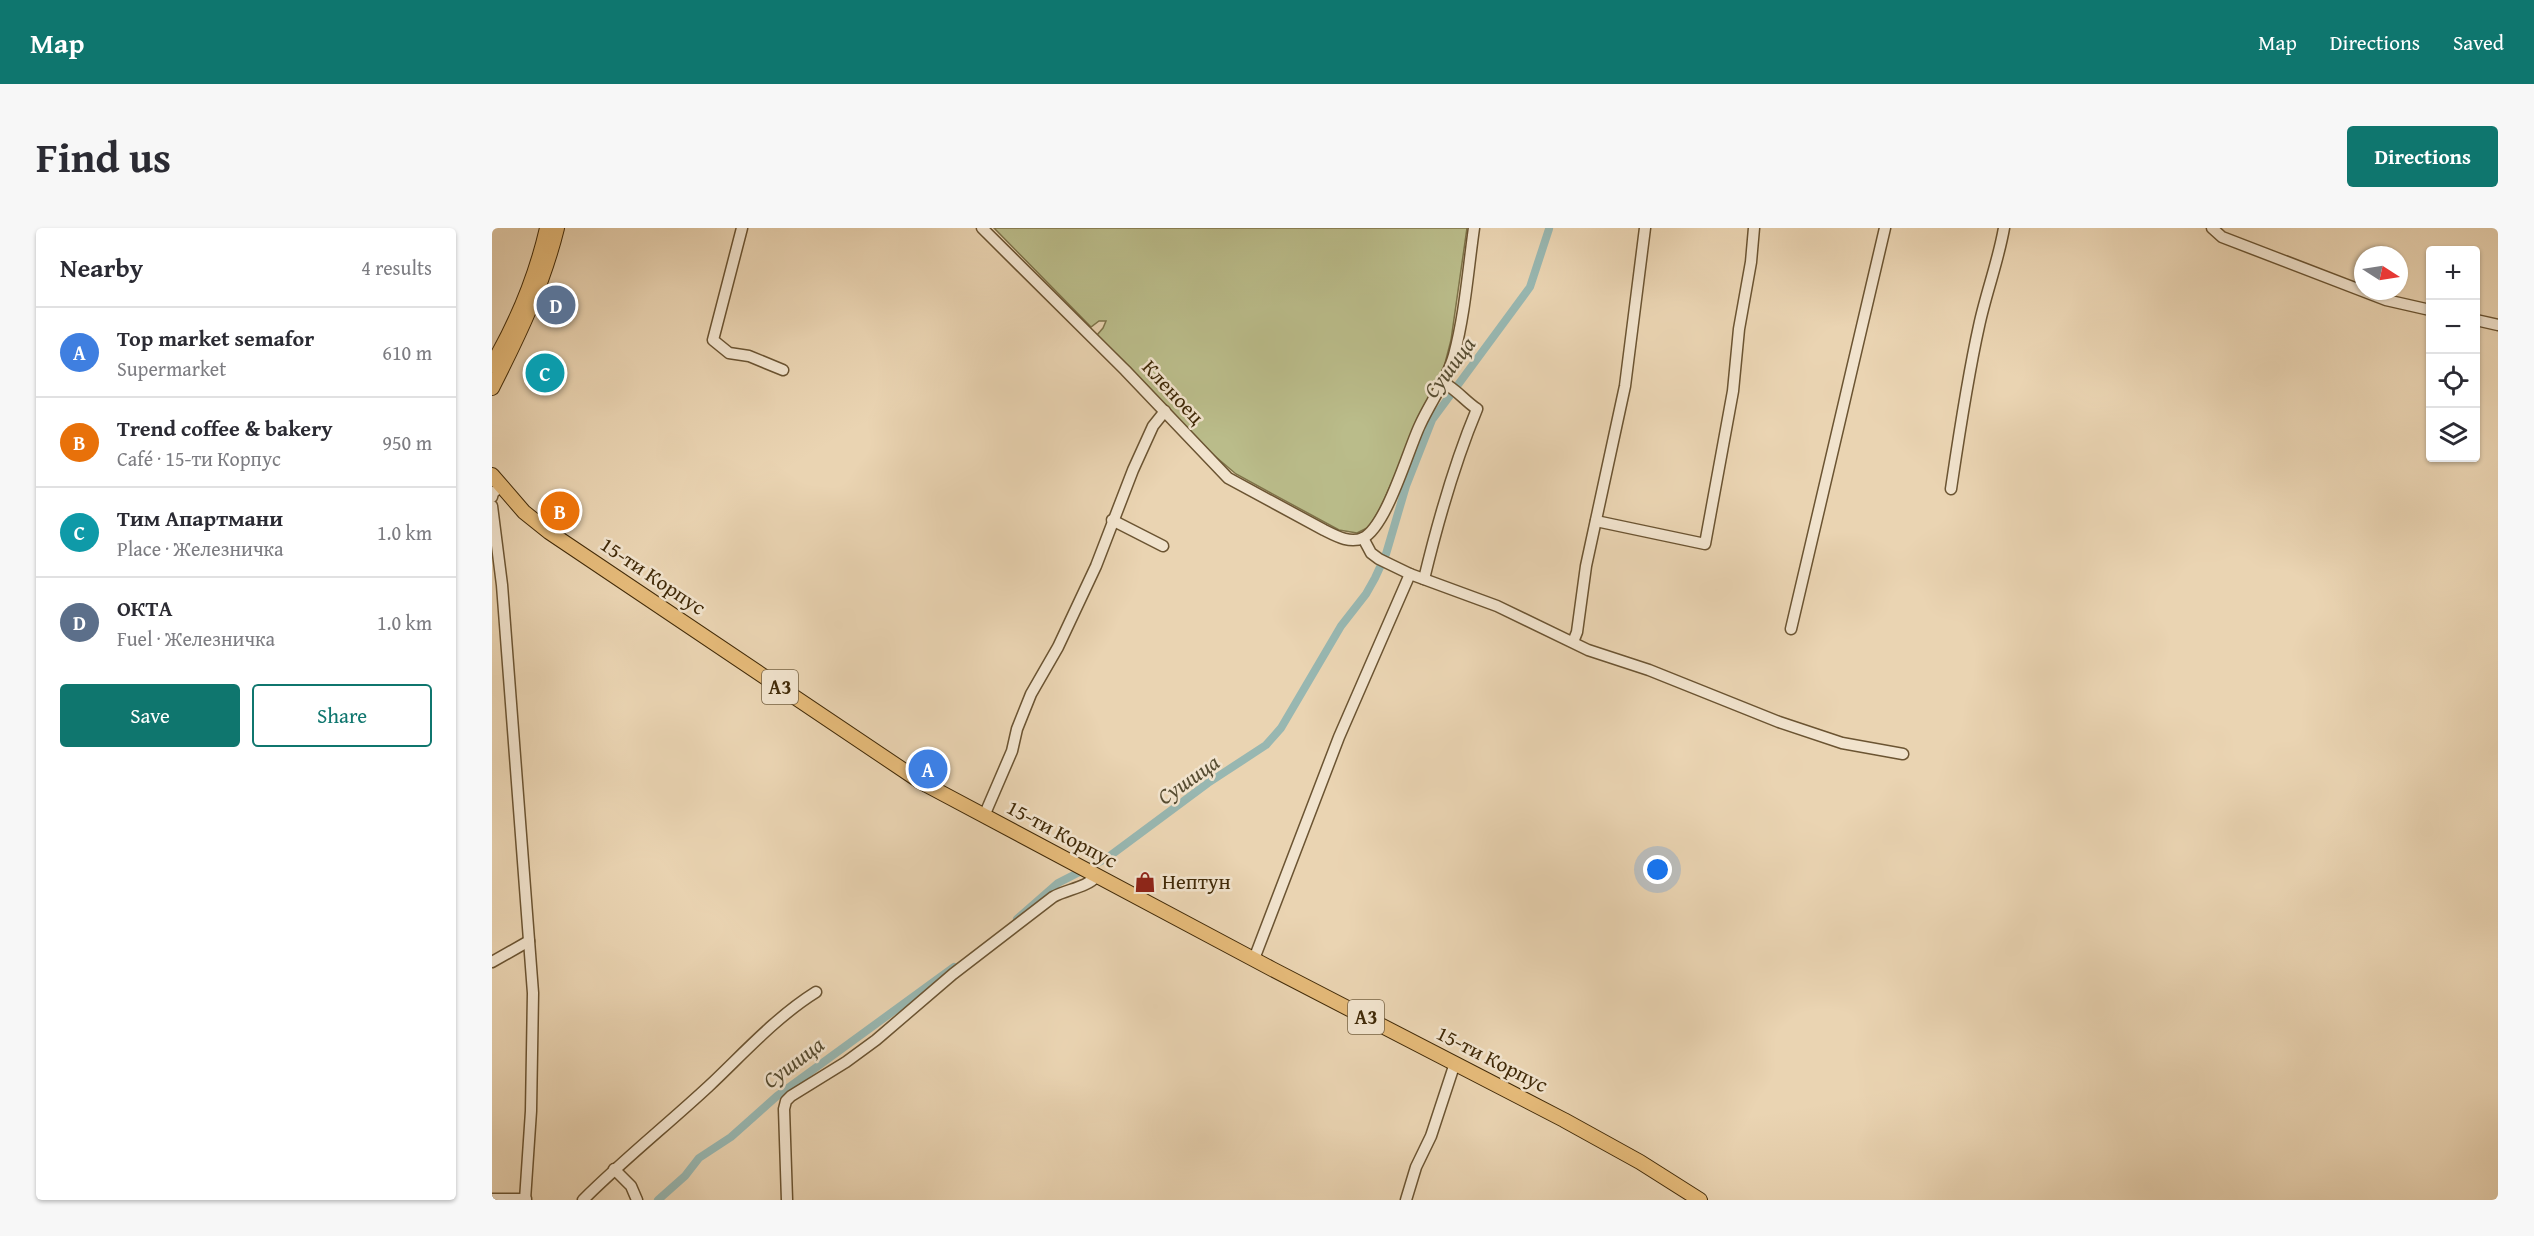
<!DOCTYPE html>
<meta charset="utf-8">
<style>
body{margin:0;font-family:"Gentium Book Plus",serif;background:#f7f7f7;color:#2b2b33}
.controls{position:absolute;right:18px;top:18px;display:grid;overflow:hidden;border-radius:6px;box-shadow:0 2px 4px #0004}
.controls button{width:54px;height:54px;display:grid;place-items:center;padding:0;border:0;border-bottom:2px solid #e1e1e2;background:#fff;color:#2b2b33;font:30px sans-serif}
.compass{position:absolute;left:1862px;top:18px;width:54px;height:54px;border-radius:50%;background:#fff;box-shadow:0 2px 4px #0004;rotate:102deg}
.you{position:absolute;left:1166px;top:642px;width:21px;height:21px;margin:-15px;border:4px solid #fff;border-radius:50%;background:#1a73e8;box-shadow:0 0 0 9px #1a73e833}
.badge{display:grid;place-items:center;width:39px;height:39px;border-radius:50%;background:#0f766e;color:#fff;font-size:20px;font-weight:700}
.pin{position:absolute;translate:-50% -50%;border:3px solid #fff;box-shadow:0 2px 6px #0006}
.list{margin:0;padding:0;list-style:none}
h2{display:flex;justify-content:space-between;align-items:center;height:78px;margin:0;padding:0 24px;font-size:26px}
h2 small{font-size:20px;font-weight:400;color:#7c7c81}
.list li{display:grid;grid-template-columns:39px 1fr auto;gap:18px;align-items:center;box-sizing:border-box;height:90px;padding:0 24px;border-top:2px solid #e1e1e2}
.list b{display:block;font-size:22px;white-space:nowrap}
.list p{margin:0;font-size:20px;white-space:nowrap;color:#7c7c81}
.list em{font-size:20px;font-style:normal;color:#7c7c81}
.actions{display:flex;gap:12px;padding:18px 24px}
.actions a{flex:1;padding:14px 0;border:2px solid #0f766e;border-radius:6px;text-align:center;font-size:21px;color:#0f766e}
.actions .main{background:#0f766e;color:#fff}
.icon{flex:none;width:33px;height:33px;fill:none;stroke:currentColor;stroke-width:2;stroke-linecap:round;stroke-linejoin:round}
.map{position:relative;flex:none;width:2006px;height:972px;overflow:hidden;border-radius:6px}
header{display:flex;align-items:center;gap:36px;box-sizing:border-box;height:84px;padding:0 30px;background:#0f766e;color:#fff}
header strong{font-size:28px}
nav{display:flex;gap:33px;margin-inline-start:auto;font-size:21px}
.intro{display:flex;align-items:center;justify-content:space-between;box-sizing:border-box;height:144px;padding:0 36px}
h1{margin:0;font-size:42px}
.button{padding:15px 27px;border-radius:6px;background:#0f766e;color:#fff;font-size:21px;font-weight:700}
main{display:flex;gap:36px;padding:0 36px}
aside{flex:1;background:#fff;border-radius:6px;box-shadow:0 2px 4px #0004}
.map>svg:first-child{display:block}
.green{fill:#babc8a;stroke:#7e7349;stroke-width:1.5}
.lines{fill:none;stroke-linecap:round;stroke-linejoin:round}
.canal{stroke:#98b7b1;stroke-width:8}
.minor-casing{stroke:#6b5432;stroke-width:13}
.major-casing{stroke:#412a08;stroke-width:16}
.minor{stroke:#f1e3cd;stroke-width:10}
.major{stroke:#e5ba79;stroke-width:14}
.labels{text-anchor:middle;stroke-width:5;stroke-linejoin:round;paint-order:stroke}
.shield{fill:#f1e3cd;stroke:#766243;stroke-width:1.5}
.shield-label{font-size:20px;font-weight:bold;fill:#412a08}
.street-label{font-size:21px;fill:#412a08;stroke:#f1e3cd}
.poi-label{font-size:21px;fill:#412a08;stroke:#f1e3cd;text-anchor:start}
.water-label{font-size:22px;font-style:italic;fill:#574d32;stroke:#f1e3cd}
</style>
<header>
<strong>Map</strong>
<nav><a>Map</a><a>Directions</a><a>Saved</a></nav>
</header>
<div class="intro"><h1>Find us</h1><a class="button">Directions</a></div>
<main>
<aside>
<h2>Nearby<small>4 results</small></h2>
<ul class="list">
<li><span class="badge" style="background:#3f7fe0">A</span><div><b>Top market semafor</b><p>Supermarket</p></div><em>610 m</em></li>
<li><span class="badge" style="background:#e8710a">B</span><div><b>Trend coffee &amp; bakery</b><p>Café · 15-ти Корпус</p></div><em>950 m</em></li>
<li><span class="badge" style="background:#0f9aa8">C</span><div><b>Тим Апартмани</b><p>Place · Железничка</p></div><em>1.0 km</em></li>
<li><span class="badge" style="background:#5c6f8a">D</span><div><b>ОКТА</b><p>Fuel · Железничка</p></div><em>1.0 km</em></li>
</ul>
<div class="actions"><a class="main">Save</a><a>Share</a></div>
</aside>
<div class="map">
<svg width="2006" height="972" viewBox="0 0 2006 972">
<rect width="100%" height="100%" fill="#ead4b2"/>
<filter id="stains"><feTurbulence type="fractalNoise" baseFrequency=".00333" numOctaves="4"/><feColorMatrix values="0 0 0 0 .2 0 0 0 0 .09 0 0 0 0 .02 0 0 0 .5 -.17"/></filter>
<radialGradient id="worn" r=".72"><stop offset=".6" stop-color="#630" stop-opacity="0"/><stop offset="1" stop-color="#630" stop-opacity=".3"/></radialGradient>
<polygon class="green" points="502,0 975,0 959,112 951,143 939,164 889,279 877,299 865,305 847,302 744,246 718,224 605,107 611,100 614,93 607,93 599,99"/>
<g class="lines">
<g class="canal">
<polyline points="525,691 566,655 615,630 716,555 774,517 789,500 849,398 874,366 883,350 894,326 914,258 940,192 1038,59 1057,1"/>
<polyline points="166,972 193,948 207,930 239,909 285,868 462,739"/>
</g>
<defs>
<g id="minor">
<polyline points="250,0 221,112 237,125 257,128 291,142"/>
<path d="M490 0 633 142 736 250 832 302C844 308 858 316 871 310 895 298 916 222 928 197 939 173 955 152 962 127 973 86 976 42 982 0"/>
<polyline points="1720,0 1730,9 1894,72 1938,82"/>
<polyline points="1984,92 2006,97"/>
<path d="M1459 261C1467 207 1475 152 1487 98 1494 65 1506 34 1512 0"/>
<polyline points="0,269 1,265 10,257"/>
<polyline points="0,278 10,357 41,765 39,883 33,972"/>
<polyline points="620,292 671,318"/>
<polyline points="1104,293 1213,316 1241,163 1247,101 1259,34 1262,0"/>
<polyline points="871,310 879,325 887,331 918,346 1005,378 1096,422 1157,442 1287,494 1350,515 1411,526"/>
<path d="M932 351C946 293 962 236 985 181 973 173 965 162 952 155"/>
<polyline points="1299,401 1393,0"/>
<polyline points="1081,414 1085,404 1094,338 1133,158 1153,0"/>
<polyline points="492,588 520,523 525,501 539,466 566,419 604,338 641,242 661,198 673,183"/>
<polyline points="762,731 847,509 918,346"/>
<polyline points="0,734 37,713"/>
<polyline points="122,941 139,958 145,972"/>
<polyline points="0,971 34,971"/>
<path d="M91 972C131 932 175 897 217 858 251 826 284 789 324 764"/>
<path d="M295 972 292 881 294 873 299 868 354 834 384 812 461 746 561 669C575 661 594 660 605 648"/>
<polyline points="914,972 924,939 939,908 963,835"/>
</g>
<g id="major">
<path d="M0 137C25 94 44 48 55 0"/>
<path d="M0 160C27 107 51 57 65 0"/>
<polyline points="0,247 32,284 57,304 429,554 780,741 1072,892 1148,934 1208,972"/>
</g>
</defs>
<use href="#minor" class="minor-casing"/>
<use href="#major" class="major-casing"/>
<use href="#minor" class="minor"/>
<use href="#major" class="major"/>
</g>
<defs>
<symbol id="shop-bare" viewBox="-9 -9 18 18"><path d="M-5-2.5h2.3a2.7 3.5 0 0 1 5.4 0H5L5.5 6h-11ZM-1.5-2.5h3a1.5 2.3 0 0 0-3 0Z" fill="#8f2418" stroke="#f1e3cd" stroke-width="2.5" paint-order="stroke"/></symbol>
</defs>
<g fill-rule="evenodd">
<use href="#shop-bare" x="638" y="639" width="30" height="30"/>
</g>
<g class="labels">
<g class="shield">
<rect x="270" y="442" width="36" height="34" rx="4.5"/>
<rect x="856" y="772" width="36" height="34" rx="4.5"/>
</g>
<g class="shield-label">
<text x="288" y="466">A3</text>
<text x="874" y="796">A3</text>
</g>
<g class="street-label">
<text transform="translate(681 164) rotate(47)" y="7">Кленоец</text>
<text transform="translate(161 348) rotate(34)" y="7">15-ти Корпус</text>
<text transform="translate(570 606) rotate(28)" y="7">15-ти Корпус</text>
<text transform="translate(1000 831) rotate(27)" y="7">15-ти Корпус</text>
</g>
<g class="poi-label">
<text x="670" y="661">Нептун</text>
</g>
<g class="water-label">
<text transform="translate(957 139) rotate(-53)" y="8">Сушица</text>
<text transform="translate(696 551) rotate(-35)" y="8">Сушица</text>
<text transform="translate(301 834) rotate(-37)" y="8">Сушица</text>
</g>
</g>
<rect width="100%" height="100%" filter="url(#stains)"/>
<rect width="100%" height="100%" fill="url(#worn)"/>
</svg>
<div class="controls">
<button>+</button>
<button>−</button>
<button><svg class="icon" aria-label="locate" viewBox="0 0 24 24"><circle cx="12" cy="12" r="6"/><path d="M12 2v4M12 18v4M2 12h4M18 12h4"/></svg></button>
<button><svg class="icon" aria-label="layers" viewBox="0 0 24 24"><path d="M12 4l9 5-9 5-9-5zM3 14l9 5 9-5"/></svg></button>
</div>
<svg class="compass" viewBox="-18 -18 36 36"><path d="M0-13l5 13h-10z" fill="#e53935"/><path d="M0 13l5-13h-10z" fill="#7c7c81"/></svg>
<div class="you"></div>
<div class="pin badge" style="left:436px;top:541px;background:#3f7fe0">A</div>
<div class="pin badge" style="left:68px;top:283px;background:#e8710a">B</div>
<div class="pin badge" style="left:53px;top:145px;background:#0f9aa8">C</div>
<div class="pin badge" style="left:64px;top:77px;background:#5c6f8a">D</div>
</div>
</main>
